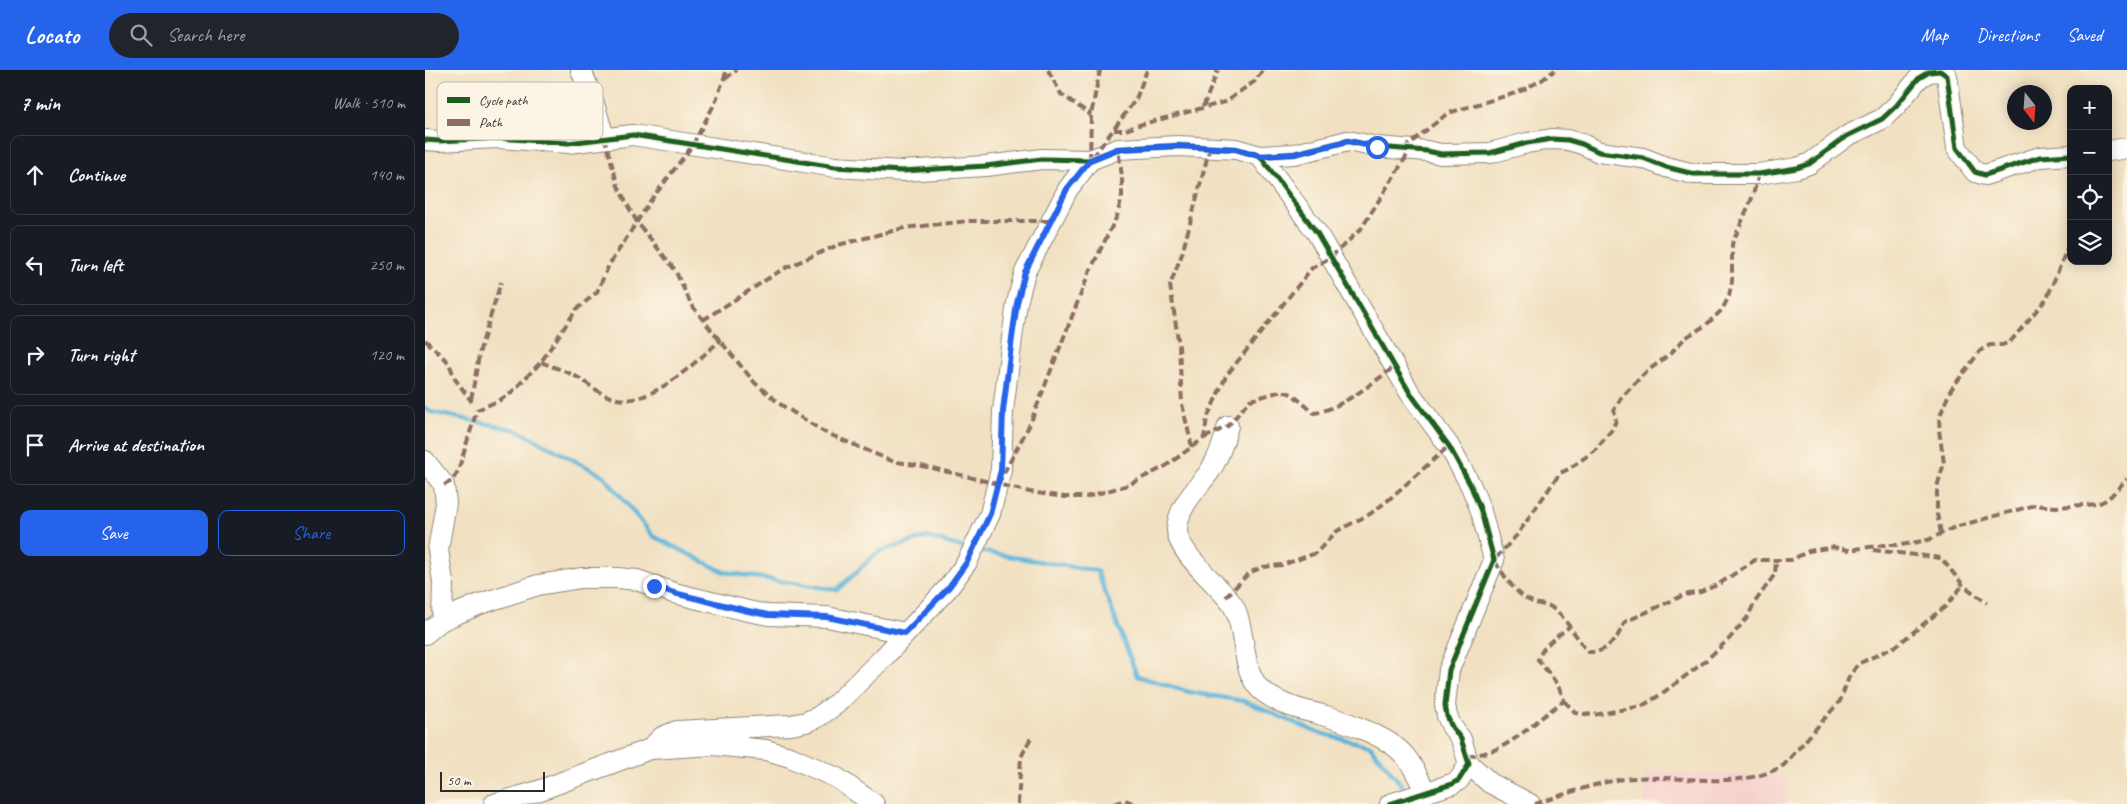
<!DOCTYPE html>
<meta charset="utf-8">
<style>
body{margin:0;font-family:Caveat,sans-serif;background:#20242c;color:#f1f3f6}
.controls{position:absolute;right:15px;top:15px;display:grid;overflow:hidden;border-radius:10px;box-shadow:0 2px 12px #0003}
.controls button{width:45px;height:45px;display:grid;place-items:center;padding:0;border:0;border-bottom:1px solid #363941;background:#171b24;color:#f1f3f6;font:25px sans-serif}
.compass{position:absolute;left:1582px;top:15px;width:45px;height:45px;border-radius:50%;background:#171b24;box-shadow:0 2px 12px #0003;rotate:163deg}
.scale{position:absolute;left:15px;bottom:12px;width:105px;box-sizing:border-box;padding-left:5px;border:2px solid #2b2b2b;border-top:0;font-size:14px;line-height:18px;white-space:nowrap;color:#2b2b2b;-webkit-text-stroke:4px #fcf5e5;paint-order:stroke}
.stop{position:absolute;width:15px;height:15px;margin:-11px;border:4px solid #2563eb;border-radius:50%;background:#fff}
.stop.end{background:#2563eb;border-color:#fff;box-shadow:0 1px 5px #0008}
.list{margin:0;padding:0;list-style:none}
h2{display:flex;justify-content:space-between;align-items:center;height:65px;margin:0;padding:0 20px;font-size:21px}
h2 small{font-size:16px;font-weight:400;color:#9ea1a6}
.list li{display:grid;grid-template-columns:32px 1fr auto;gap:15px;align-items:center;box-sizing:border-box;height:80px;margin:0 10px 10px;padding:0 10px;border:1px solid #363941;border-radius:10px}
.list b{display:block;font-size:19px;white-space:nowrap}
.list em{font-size:16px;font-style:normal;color:#9ea1a6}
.actions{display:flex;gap:10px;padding:15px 20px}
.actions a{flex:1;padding:11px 0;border:1px solid #2563eb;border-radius:10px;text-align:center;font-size:18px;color:#2563eb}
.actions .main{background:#2563eb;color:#fff}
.icon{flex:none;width:28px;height:28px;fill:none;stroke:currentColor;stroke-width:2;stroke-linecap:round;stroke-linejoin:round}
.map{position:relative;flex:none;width:1702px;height:734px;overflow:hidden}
header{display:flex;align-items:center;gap:30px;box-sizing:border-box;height:70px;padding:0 25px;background:#2563eb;color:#fff}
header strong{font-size:24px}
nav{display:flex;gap:28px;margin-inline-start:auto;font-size:18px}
.search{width:350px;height:45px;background:#20242c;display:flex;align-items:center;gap:12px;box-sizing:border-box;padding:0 18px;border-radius:28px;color:#9ea1a6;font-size:19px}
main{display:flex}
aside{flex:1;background:#171b24}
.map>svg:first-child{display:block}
.built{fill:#f7d0ce}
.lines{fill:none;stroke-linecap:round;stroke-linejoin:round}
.stream{stroke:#5cb4d9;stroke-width:4.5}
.minor-casing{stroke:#8e8676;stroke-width:22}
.minor{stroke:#fff;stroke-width:20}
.quiet{stroke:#8d6e63;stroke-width:4;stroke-dasharray:8 4;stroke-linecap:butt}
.cycleway-casing{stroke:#fcf5e5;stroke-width:8}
.cycleway{stroke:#1b5e20;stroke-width:5}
.route{stroke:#2563eb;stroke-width:6}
.key{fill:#fcf5e5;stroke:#bdb8ad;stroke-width:1}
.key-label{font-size:14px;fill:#2b2b2b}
</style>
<header>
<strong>Locato</strong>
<div class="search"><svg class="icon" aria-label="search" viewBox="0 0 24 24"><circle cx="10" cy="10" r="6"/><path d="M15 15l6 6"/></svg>Search here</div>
<nav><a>Map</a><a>Directions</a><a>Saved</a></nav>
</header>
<main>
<aside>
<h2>7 min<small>Walk · 510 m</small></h2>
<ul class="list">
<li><svg class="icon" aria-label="ahead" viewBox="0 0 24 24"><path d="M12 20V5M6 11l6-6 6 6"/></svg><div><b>Continue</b></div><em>140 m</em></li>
<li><svg class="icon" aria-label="left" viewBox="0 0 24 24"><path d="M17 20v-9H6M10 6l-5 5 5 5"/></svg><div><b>Turn left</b></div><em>250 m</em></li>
<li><svg class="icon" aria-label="right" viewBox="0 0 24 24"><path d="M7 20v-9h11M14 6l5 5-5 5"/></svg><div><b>Turn right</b></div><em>120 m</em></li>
<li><svg class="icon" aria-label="arrive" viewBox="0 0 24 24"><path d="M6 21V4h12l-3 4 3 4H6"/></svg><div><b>Arrive at destination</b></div></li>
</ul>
<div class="actions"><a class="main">Save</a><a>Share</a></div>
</aside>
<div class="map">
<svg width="1702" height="734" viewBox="0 0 1702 734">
<rect width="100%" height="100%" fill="#fcf5e5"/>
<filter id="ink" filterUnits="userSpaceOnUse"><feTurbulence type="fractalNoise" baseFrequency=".02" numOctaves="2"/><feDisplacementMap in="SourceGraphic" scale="10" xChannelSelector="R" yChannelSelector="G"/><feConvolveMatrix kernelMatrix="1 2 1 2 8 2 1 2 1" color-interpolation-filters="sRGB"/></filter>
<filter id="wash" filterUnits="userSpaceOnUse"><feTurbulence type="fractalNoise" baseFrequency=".0096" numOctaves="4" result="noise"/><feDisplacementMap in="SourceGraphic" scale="20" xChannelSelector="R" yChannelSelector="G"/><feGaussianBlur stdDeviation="1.12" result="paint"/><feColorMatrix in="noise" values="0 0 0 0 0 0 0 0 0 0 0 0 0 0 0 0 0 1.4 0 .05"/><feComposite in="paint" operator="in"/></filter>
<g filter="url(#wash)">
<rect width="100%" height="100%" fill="#f1e0c1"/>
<polygon class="built" points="1221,701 1362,707 1361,734 1220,734"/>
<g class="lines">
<g class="stream">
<polyline points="0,338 6,342 92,360 179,406 228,466 299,502 412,520 453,482 502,467 543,479"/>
<polyline points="553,481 672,501 712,606 764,622 819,631 891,662 945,676 983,723"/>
</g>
</g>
</g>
<g filter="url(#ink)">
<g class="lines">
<defs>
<g id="minor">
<polyline points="156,0 167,27 179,67"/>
<polyline points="0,70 14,71 73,68 143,73 208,65 410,97 477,101 561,96 617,89 665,90 693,79 753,76 811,79 835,86 892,163 985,323 1024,376 1046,416 1056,441 1069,490 1024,600 1020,635 1022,646 1027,657 1036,669 1044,694 1034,710 1027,714 965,734"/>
<polyline points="1683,81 1702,78"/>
<polyline points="835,86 869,84 923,71 952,77 1002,81 1016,84 1065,83 1102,73 1127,69 1143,70 1157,74 1174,82 1218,88 1241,97 1269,104 1334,104 1372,98 1384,94 1422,66 1457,49 1471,36 1494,8 1504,2 1515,1 1522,6 1532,78 1550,102 1560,105 1615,87 1646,85"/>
<path d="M803 356C799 372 794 387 785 401 773 418 753 436 752 459 751 482 795 516 807 534 821 553 815 599 835 619 853 635 875 639 897 645 917 650 957 665 973 679 986 690 993 707 1001 723"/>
<polyline points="0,391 19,415 21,433 13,480 18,512 17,550"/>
<polyline points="0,564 17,550 55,534 113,515 156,508 193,508 212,510 249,523 323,541 343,545 402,547 480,563"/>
<polyline points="225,679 237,667 252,661 366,655 381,652 393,647 410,635 459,587 524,517 542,492 565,444 576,400 578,341 587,268 592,233 600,202 643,119 665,90"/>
<polyline points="1044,694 1065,713 1105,734"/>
<polyline points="69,734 113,721 225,679 288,675 341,680 365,687 412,708 449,734"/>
</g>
</defs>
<use href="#minor" class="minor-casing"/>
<use href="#minor" class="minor"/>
<g class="quiet">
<polyline points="623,0 636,24 666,45"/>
<polyline points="300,9 312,0"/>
<polyline points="778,37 793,0"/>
<polyline points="689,60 701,60 714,55 800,32 830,11 838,0"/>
<polyline points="179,67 193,116 203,136 212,152 250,200 266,234 278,250 330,313 355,334 399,362 467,391 507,398 605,422 639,427 661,427 703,415 741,396 779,368 782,348 801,306 887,198 906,187 936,159 986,79"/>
<polyline points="978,79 1023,43 1094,22 1117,10 1130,0"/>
<polyline points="668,87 711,29 722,0"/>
<polyline points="665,90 666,45 675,0"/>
<path d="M1334 104 1327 128 1307 174V211L1304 226 1297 240 1281 255 1260 268 1246 283 1220 303 1196 328 1189 340 1191 351 1186 361 1169 381 1144 399 1135 403 1092 465 1069 490C1079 505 1090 525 1108 532 1113 535 1121 534 1126 537 1142 548 1151 568 1163 582H1172L1181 578 1192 567 1200 552 1259 525 1276 522 1294 514 1330 490H1366L1384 481 1408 477 1423 480 1459 475H1476L1503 470 1530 457 1610 435 1630 437 1673 434 1683 429 1702 409"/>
<polyline points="278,250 358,199 413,175 479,158 543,151 627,151"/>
<polyline points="0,270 24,293 30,309 47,332"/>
<path d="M116 292C128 297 141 301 152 307 165 315 177 326 192 329 227 336 271 291 296 270"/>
<polyline points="46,330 55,280 76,212"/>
<path d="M779 368 803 356 825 330 857 321 867 324 889 343C914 340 949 312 969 297"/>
<polyline points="767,377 757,334 754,276 745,215 757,184 785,77"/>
<polyline points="573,414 605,354 664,203 692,146 697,126 697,106 693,79"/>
<polyline points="19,415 27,411 33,401 52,340 75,330 86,323 116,292 151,240 172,222 184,195 226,130 267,76 290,33 302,0"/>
<polyline points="1516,463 1512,444 1512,417 1519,393 1514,360 1515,346 1525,321 1555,281 1565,275 1577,275 1585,272 1622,228 1646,169"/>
<polyline points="1448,480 1516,488 1538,515 1562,533"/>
<polyline points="801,527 824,503 838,497 857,495 891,483 912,461 945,444 961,432 1024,376"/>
<polyline points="1139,631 1151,643 1169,645 1217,636 1235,625 1278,593 1304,569 1322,548 1330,532 1350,504 1351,491"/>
<path d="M1043 687C1054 684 1066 682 1076 677 1099 665 1117 645 1139 631 1135 614 1123 603 1113 590 1117 575 1133 566 1144 557"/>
<polyline points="593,734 596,687 606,668"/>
<polyline points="689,734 700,730 710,734"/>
<path d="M1110 734C1140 724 1178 710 1209 708 1258 705 1316 721 1359 695L1415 631 1424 607 1433 594 1471 576 1521 536 1538 515"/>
</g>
<defs>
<g id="cycleway">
<polyline points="0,70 14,71 73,68 143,73 208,65 410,97 477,101 561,96 617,89 665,90 693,79 753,76 811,79 835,86 892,163 985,323 1024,376 1046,416 1056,441 1069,490 1024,600 1020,635 1022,646 1027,657 1036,669 1044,694 1034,710 1027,714 965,734"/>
<polyline points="835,86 869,84 923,71 952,77 1002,81 1016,84 1065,83 1102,73 1127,69 1143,70 1157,74 1174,82 1218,88 1241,97 1269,104 1334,104 1372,98 1384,94 1422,66 1457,49 1471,36 1494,8 1504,2 1515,1 1522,6 1532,78 1550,102 1560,105 1615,87 1646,85"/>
</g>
</defs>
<use href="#cycleway" class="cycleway-casing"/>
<use href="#cycleway" class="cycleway"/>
</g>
</g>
<g class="lines" filter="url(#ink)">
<polyline class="route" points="229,516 249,523 323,541 343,545 402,547 480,563 524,517 542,492 565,444 576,400 578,341 587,268 592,233 600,202 642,119 665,90 692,79 752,76 811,79 835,86 869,84 923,71 952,77"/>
</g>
<rect x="12" y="12" width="166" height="58" rx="8" class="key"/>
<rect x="22" y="27" width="23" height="6" fill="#1b5e20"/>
<rect x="22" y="49" width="23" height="7" fill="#8d6e63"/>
<g class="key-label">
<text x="54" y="35">Cycle path</text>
<text x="54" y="57">Path</text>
</g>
</svg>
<div class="controls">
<button>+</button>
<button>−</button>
<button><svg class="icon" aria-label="locate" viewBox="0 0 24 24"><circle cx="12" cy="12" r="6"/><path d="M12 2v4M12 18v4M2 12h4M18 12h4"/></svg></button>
<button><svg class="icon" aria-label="layers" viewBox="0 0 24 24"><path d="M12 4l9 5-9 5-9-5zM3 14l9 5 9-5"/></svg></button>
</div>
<svg class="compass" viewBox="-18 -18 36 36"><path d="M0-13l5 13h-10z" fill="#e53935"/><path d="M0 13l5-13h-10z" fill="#9ea1a6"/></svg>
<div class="scale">50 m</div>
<div class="stop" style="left:952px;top:77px"></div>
<div class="stop end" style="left:229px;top:516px"></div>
</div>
</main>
